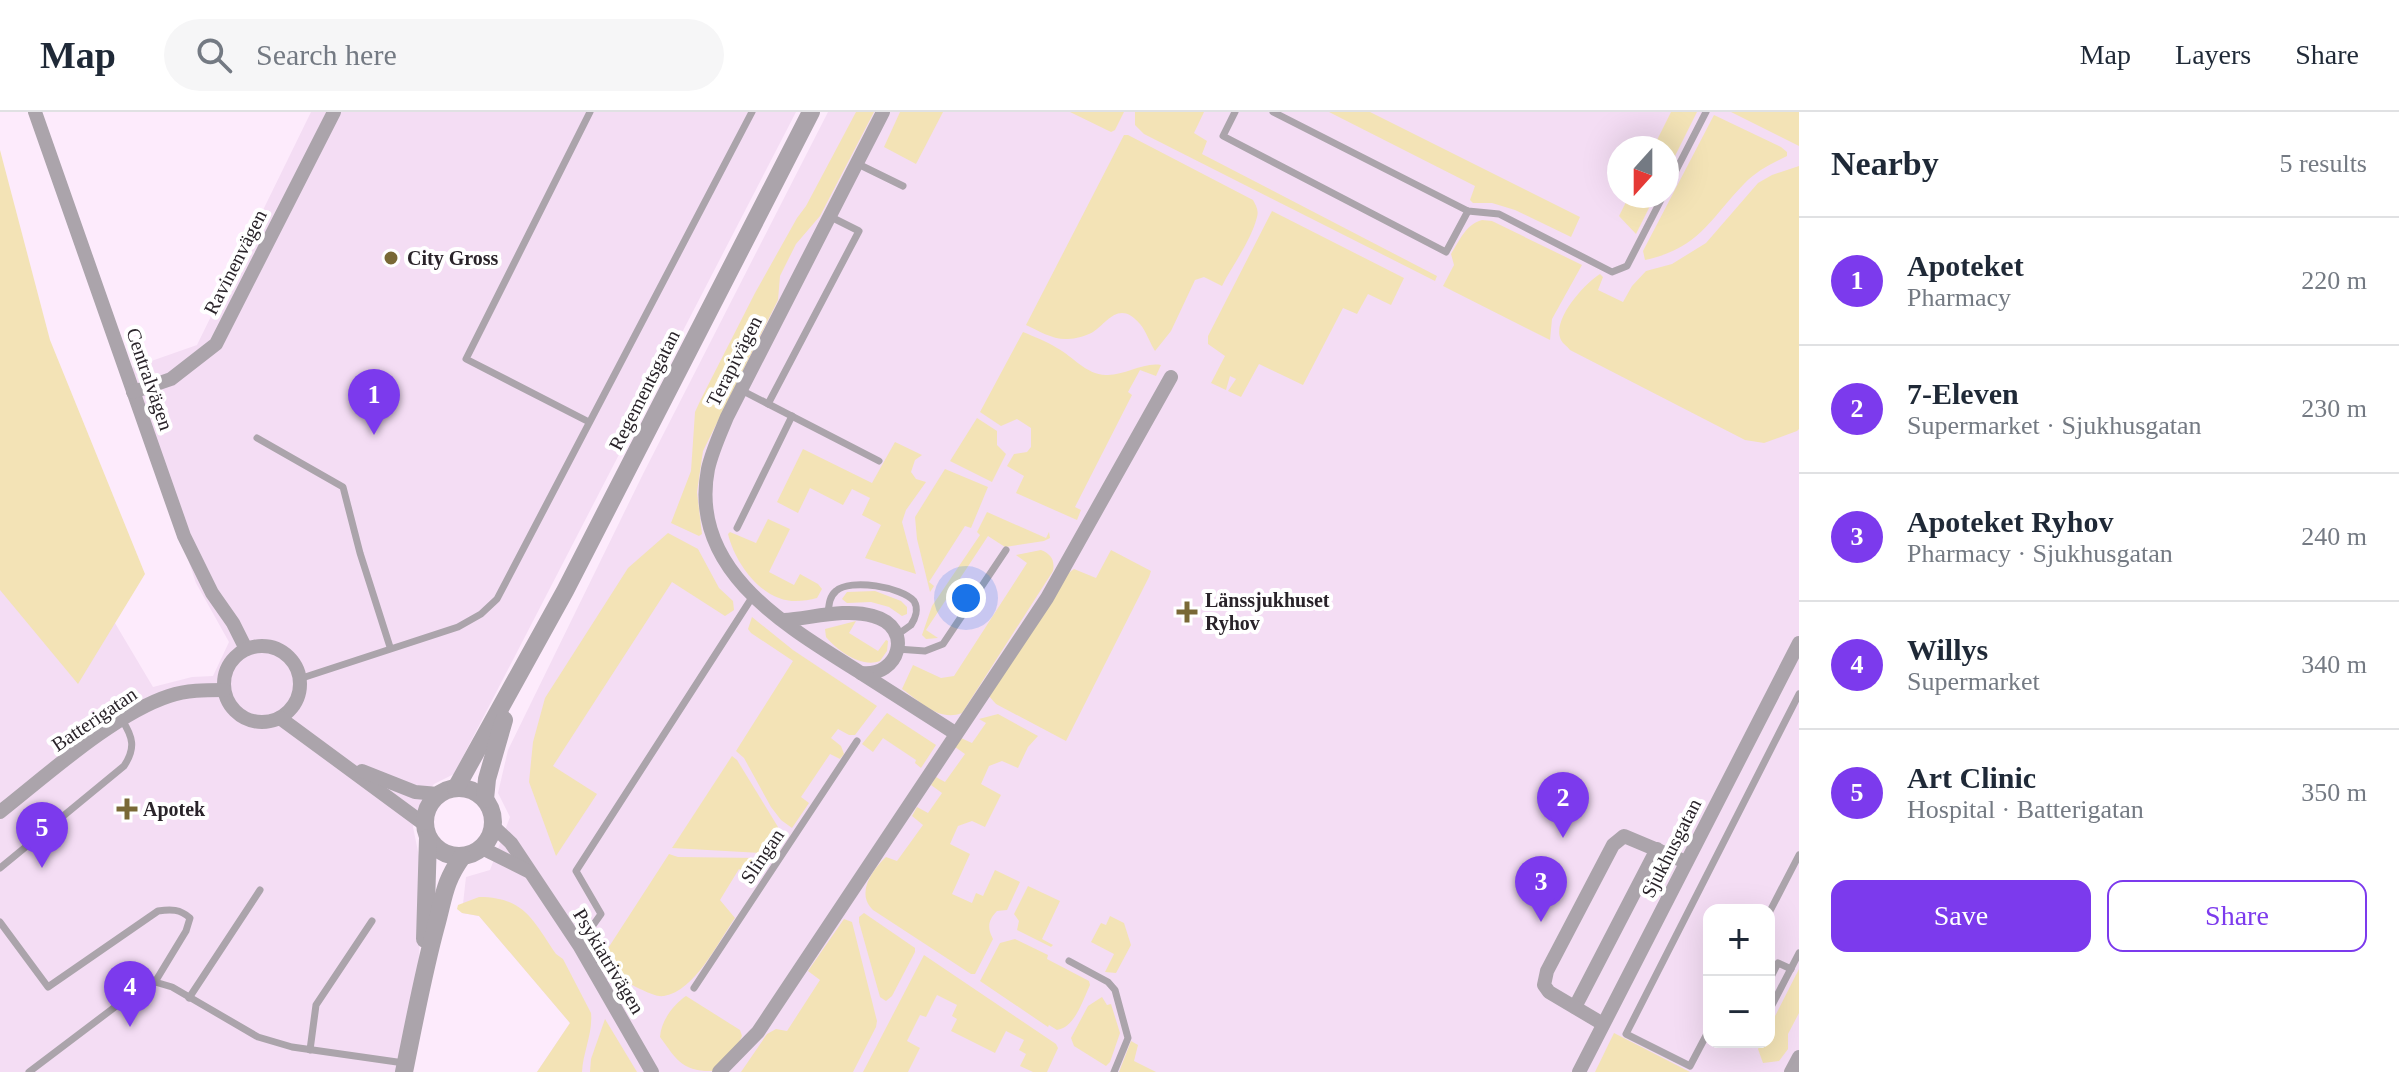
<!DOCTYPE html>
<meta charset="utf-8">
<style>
body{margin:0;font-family:Georgia,serif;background:#f6f6f7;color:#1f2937}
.controls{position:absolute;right:24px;bottom:24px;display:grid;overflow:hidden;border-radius:16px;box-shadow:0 8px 32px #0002}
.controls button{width:72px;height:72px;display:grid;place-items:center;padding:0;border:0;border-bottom:2px solid #e0e1e3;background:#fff;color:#1f2937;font:40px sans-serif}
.compass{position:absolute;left:1607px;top:24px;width:72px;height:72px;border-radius:50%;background:#fff;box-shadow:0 8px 32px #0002;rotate:201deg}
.you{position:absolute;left:966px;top:486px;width:28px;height:28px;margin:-20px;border:6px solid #fff;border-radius:50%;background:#1a73e8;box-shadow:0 0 0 12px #1a73e833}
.badge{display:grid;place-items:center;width:52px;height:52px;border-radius:50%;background:#7c3aed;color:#fff;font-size:26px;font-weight:700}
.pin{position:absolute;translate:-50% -66px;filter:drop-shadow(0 2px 4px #0008)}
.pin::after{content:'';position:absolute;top:42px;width:28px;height:24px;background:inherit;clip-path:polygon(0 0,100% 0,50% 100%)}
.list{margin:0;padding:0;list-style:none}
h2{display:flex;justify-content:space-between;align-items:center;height:104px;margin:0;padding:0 32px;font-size:34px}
h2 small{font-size:26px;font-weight:400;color:#747a83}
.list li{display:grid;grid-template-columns:52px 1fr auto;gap:24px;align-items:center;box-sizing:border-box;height:128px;padding:0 32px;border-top:2px solid #e0e1e3}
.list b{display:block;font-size:30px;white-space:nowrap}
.list p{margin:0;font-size:26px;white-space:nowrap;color:#747a83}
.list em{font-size:26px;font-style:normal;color:#747a83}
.actions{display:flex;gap:16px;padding:24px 32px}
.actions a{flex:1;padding:18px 0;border:2px solid #7c3aed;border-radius:16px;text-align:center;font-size:28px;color:#7c3aed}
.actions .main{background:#7c3aed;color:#fff}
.icon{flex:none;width:44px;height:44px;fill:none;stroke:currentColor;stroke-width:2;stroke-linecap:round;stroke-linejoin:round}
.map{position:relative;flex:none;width:1799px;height:960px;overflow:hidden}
header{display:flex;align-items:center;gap:48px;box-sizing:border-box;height:112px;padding:0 40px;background:#fff;border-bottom:2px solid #e0e1e3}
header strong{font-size:38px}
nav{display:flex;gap:44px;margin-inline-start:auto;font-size:28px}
.search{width:560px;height:72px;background:#f6f6f7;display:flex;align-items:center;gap:20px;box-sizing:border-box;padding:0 28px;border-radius:44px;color:#747a83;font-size:30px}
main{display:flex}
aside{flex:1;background:#fff}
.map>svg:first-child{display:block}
.built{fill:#f4ddf4;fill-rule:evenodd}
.green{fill:#f3e3b6}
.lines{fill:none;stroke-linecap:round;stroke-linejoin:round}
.service{stroke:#aba4ab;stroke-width:7}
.minor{stroke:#aba4ab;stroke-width:14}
.tertiary{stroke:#aba4ab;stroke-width:18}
.poi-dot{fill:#796836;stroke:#fff;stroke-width:3}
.labels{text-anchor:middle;stroke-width:8;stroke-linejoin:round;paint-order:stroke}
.poi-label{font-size:20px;font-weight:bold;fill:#292329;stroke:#fff;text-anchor:start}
.street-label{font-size:20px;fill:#292329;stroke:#fff}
</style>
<header>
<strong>Map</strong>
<div class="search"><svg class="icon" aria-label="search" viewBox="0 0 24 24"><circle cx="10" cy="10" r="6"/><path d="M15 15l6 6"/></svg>Search here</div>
<nav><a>Map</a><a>Layers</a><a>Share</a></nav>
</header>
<main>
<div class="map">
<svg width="1799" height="960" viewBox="0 0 1799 960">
<rect width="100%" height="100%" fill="#fdebfc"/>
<g class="built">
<polygon points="311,0 796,0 454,662 434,672 421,690 413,715 421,754 419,858 403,960 0,960 0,417 46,395 153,575 192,565 213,564 229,530 196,471 155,350 120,260 197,233"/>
<path d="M828 0H1799V960H537L570 911 479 804 462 801 466 765 490 758 510 705 498 681 508 638 643 362ZM1619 36H1667V84H1619ZM1709 798H1769V930H1709Z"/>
</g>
<g class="green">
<polygon points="856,0 874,0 820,104 796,132 780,164 778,188 703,339 697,380 702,422 699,424 671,411 691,359 695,300 701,287 755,181 797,106 806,94"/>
<polygon points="900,0 943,0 916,52 884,35"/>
<polygon points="1070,0 1124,0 1115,18 1111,20"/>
<polygon points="1135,0 1204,0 1194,21 1207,29 1202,42 1437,164 1435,169 1144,22 1135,13"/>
<polygon points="1329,0 1370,0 1580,105 1571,125 1515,98 1492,91 1473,91 1470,88 1475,74"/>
<polygon points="1671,0 1697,0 1667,60 1667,36 1653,36"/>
<polygon points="1731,0 1799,0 1799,34"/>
<path d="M1714 3 1781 35 1787 40V44C1771 52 1756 59 1744 72 1709 108 1700 136 1645 148L1643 139Z"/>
<path d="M1124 23H1128L1253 88C1256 94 1259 98 1257 105 1251 129 1233 152 1222 174L1204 165 1195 168 1171 219 1155 239C1150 231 1146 219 1140 212 1119 187 1107 211 1093 220 1086 224 1075 227 1068 227 1053 228 1039 219 1026 213Z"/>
<polygon points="0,38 50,228 145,462 78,572 0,478"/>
<path d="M1799 54V317L1797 319 1764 331 1745 328 1570 238C1567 234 1563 232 1561 228 1551 208 1585 171 1600 162L1603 165 1598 178 1623 190 1632 174 1646 159 1672 152 1706 131 1758 71 1772 63Z"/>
<polygon points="1629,84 1655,84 1636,122 1619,104"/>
<polygon points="1272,99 1404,166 1391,193 1368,182 1357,202 1343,196 1303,273 1259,252 1241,285 1228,279 1236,267 1230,264 1226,278 1211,271 1225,244 1208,232 1208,224"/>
<path d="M1482 108 1492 109 1582 153 1552 207 1550 228 1443 174 1454 153 1451 142C1460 128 1465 113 1482 108Z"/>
<path d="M1023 220C1035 225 1046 229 1057 236 1074 245 1085 262 1106 263 1124 264 1143 250 1161 253L1156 264 1140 258 1128 280 1132 283 1075 395 1081 398 1077 408 1016 381 1024 364 1007 354 1014 342 1027 340 1031 335V316L1017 307 1001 314 980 300Z"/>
<polygon points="977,306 997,319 997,333 1006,342 992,370 950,349"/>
<polygon points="895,330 922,343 915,348 911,360 916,367 926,370 906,398 902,410 916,462 865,446 881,413 862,403 870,386 852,377 843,393 810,376 798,401 777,390 803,337 872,371"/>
<polygon points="945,357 988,375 971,416 965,414 929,470 934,474 930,480 917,427 915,405"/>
<polygon points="987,400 1046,426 1049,420 1050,426 1044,429 1005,435 988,424 926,518 938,526 926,527 922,523 932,494 980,423 977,420"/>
<path d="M768 407 790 417 769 460 794 473 800 462 818 472 822 477 817 486C805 489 791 491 779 486 754 477 734 447 728 422L730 420 756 431Z"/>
<polygon points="668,421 698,437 719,476 733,489 734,498 725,504 672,470 553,654 597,682 556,744 529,670 533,630 545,586 628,456"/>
<path d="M1041 438C1051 442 1055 448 1053 459L962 601C939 610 921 590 902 577L913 553 941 566 954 564 1027 451 1016 443Z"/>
<polygon points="1111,438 1151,459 1149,465 1066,629 996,592 988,583 1066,463 1074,457 1096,466"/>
<polygon points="875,479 901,489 907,495 907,502 902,504 889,495 871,490 847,491 842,487 847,480"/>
<polygon points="752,505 793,538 877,594 855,623 849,623 838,617 831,626 841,634 844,642 840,647 830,642 801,685 809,691 792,716 781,708 771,695 744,646 736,639 793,549 751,521 748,517"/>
<path d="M856 509 849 521 878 539 886 528 888 529 887 539 880 549C861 556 838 539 826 525L825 517Z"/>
<polygon points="887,601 936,633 921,656 915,651 916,648 883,626 873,640 862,632"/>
<path d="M998 602 1038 624 1028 635 1018 656 1002 649 989 654 981 672 1001 683 985 715 972 709 958 714 950 732 970 742 952 782 972 791 976 781 983 784 995 758 1020 770 1007 798 997 799C988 808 987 816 993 827L975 862H971L873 798C856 782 871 759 886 745L897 749 923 713 912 704 917 695 928 701 942 681 931 673 936 665 945 670 965 642 955 635 961 626 972 631 986 611 979 607Z"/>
<polygon points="732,644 737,648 778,715 761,741 672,736"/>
<path d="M669 742 678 745 758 746 768 753 759 766H754L739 757 720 788 735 806C718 830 695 879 664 884 656 885 647 880 640 877 625 870 610 859 603 844Z"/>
<polygon points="1028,774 1060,789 1042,827 1053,833 1051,835 1017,818 1019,809 1014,802"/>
<path d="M479 785C525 785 533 809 556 842L563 847 591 901C593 921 583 940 582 960H537L570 911 479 804 462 801 457 797 458 793Z"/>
<polygon points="864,801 915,836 915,840 892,884 886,889 880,885 859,810 859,805"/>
<polygon points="1110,804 1124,811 1131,833 1116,861 1105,860 1114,842 1091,830 1101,811 1106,813"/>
<polygon points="844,807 852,810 877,909 876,915 853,960 741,960 767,922 776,917 787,919 820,868 808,859"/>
<path d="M1015 827 1048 843 1047 847 1089 869 1090 873C1082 890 1075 915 1057 918L1049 913 1048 915 980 869 1000 831Z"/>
<polygon points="924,843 1056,932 1058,936 1047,960 1033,960 1020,954 1026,942 1019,938 1024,928 1006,919 995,941 951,919 957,907 952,904 957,893 937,883 926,905 920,903 907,929 920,936 908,960 863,960"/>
<polygon points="1799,857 1799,901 1788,922 1788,937 1779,949 1763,951 1758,937 1762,930 1769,930 1769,916"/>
<path d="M686 884 740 918 742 924 739 930 714 959C682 960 677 948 660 925 661 909 673 893 686 884Z"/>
<polygon points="1102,885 1107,893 1111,892 1120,921 1110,950 1106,954 1074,934 1071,926 1088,894"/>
<polygon points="605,907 637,960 590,960 591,947"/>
<polygon points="1614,921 1690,960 1595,960"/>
<polygon points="1131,929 1138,933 1134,949 1156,960 1119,960"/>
</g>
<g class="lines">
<g class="service">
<polyline points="1235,0 1223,24 1446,140 1468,99"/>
<polyline points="1273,0 1468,99 1499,102 1612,160 1627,154 1663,84"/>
<polyline points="858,52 903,74"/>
<polyline points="1667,76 1706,0"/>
<polyline points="741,278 879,349"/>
<polyline points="768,292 859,119 829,104"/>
<polyline points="589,310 466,247 590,0"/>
<polyline points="257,326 343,375 360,441 390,535"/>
<polyline points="737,416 792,304"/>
<path d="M828 502C829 493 829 485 836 479 850 466 902 475 914 489 919 497 915 507 911 513L897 523"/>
<polyline points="897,537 925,539 943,532 1006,438"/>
<polyline points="299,567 458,515 481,502 497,487 752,0"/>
<path d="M0 756 124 654C136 636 133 625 122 608"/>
<polyline points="1769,801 1799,743"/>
<path d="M0 810 48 875 158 799C171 797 180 797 190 806L186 819 155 870"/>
<polyline points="579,833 601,802 576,759 753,484"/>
<polyline points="1069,849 1108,870 1115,878 1128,926 1114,960"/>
<polyline points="1769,869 1778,851 1791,857"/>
<polyline points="694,876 857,629"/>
<polyline points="189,886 260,778"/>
<polyline points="1769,899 1799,841"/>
<polyline points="1709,918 1690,954 1626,922 1799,582"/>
<polyline points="1748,930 1753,930"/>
<polyline points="310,938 316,893 372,809"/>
<polyline points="29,960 144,873 155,870 172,875 258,925 292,935 404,951"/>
</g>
<g class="minor">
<polyline points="35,0 184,424 212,481 233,511 246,537"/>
<polyline points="133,280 171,267 216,232 334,0"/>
<path d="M784 508C812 506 846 496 873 504 915 515 899 566 861 561 788 515 688 459 708 357 712 339 720 322 727 305L883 0"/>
<circle cx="262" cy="572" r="38"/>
<polyline points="861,561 955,621"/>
<polyline points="280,606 424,712"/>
<polyline points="362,659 415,680 438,682"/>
<path d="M0 700C47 663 114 602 169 584 187 578 205 578 224 578"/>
<polyline points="493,714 511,731 579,833 652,960"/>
<polyline points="482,736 528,759"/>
<polyline points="1575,895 1657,737"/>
<polyline points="1603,912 1549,880 1544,873 1547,859 1613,733 1624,724 1686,750"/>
<polyline points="719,960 758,920 1047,486 1171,265"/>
<polyline points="1579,960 1799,531"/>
<polyline points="1791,960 1799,945"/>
</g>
<g class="tertiary">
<circle cx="459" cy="710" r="34"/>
<polyline points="456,676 565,479 811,0"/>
<polyline points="485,687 487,667 504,608"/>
<polyline points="425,827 428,726"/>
<path d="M404 960C414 911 423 862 436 814 444 785 444 770 462 745"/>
</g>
</g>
<g class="poi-dot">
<circle cx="391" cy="146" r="8"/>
<path d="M1183 488h8v8h8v8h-8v8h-8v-8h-8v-8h8z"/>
<path d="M123 685h8v8h8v8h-8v8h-8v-8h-8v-8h8z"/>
</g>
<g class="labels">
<g class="poi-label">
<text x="407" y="153">City Gross</text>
<text x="1205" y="495">Länssjukhuset<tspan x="1205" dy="23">Ryhov</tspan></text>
<text x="143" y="704">Apotek</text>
</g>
<g class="street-label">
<text transform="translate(235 150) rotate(-63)" y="7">Ravinenvägen</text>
<text transform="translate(734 249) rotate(-63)" y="7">Terapivägen</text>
<text transform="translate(150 267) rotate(71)" y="7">Centralvägen</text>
<text transform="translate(644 278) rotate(-63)" y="7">Regementsgatan</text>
<text transform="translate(94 607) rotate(-34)" y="7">Batterigatan</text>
<text transform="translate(1671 736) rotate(-63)" y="7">Sjukhusgatan</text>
<text transform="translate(762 744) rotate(-56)" y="7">Slingan</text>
<text transform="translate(609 849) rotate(59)" y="7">Psykiatrivägen</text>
</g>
</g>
</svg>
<div class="controls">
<button>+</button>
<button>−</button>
</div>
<svg class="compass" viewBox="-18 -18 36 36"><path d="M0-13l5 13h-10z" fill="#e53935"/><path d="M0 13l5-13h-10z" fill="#747a83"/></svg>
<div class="you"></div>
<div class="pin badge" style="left:374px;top:323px">1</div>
<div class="pin badge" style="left:1563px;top:726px">2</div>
<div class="pin badge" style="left:1541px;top:810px">3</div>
<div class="pin badge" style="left:130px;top:915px">4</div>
<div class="pin badge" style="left:42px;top:756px">5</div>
</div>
<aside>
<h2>Nearby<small>5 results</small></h2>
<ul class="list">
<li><span class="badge">1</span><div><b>Apoteket</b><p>Pharmacy</p></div><em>220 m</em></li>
<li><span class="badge">2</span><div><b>7-Eleven</b><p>Supermarket · Sjukhusgatan</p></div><em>230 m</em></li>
<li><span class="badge">3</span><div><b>Apoteket Ryhov</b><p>Pharmacy · Sjukhusgatan</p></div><em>240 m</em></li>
<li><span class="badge">4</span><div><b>Willys</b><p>Supermarket</p></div><em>340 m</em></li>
<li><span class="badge">5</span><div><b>Art Clinic</b><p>Hospital · Batterigatan</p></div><em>350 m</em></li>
</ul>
<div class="actions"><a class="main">Save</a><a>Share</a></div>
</aside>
</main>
